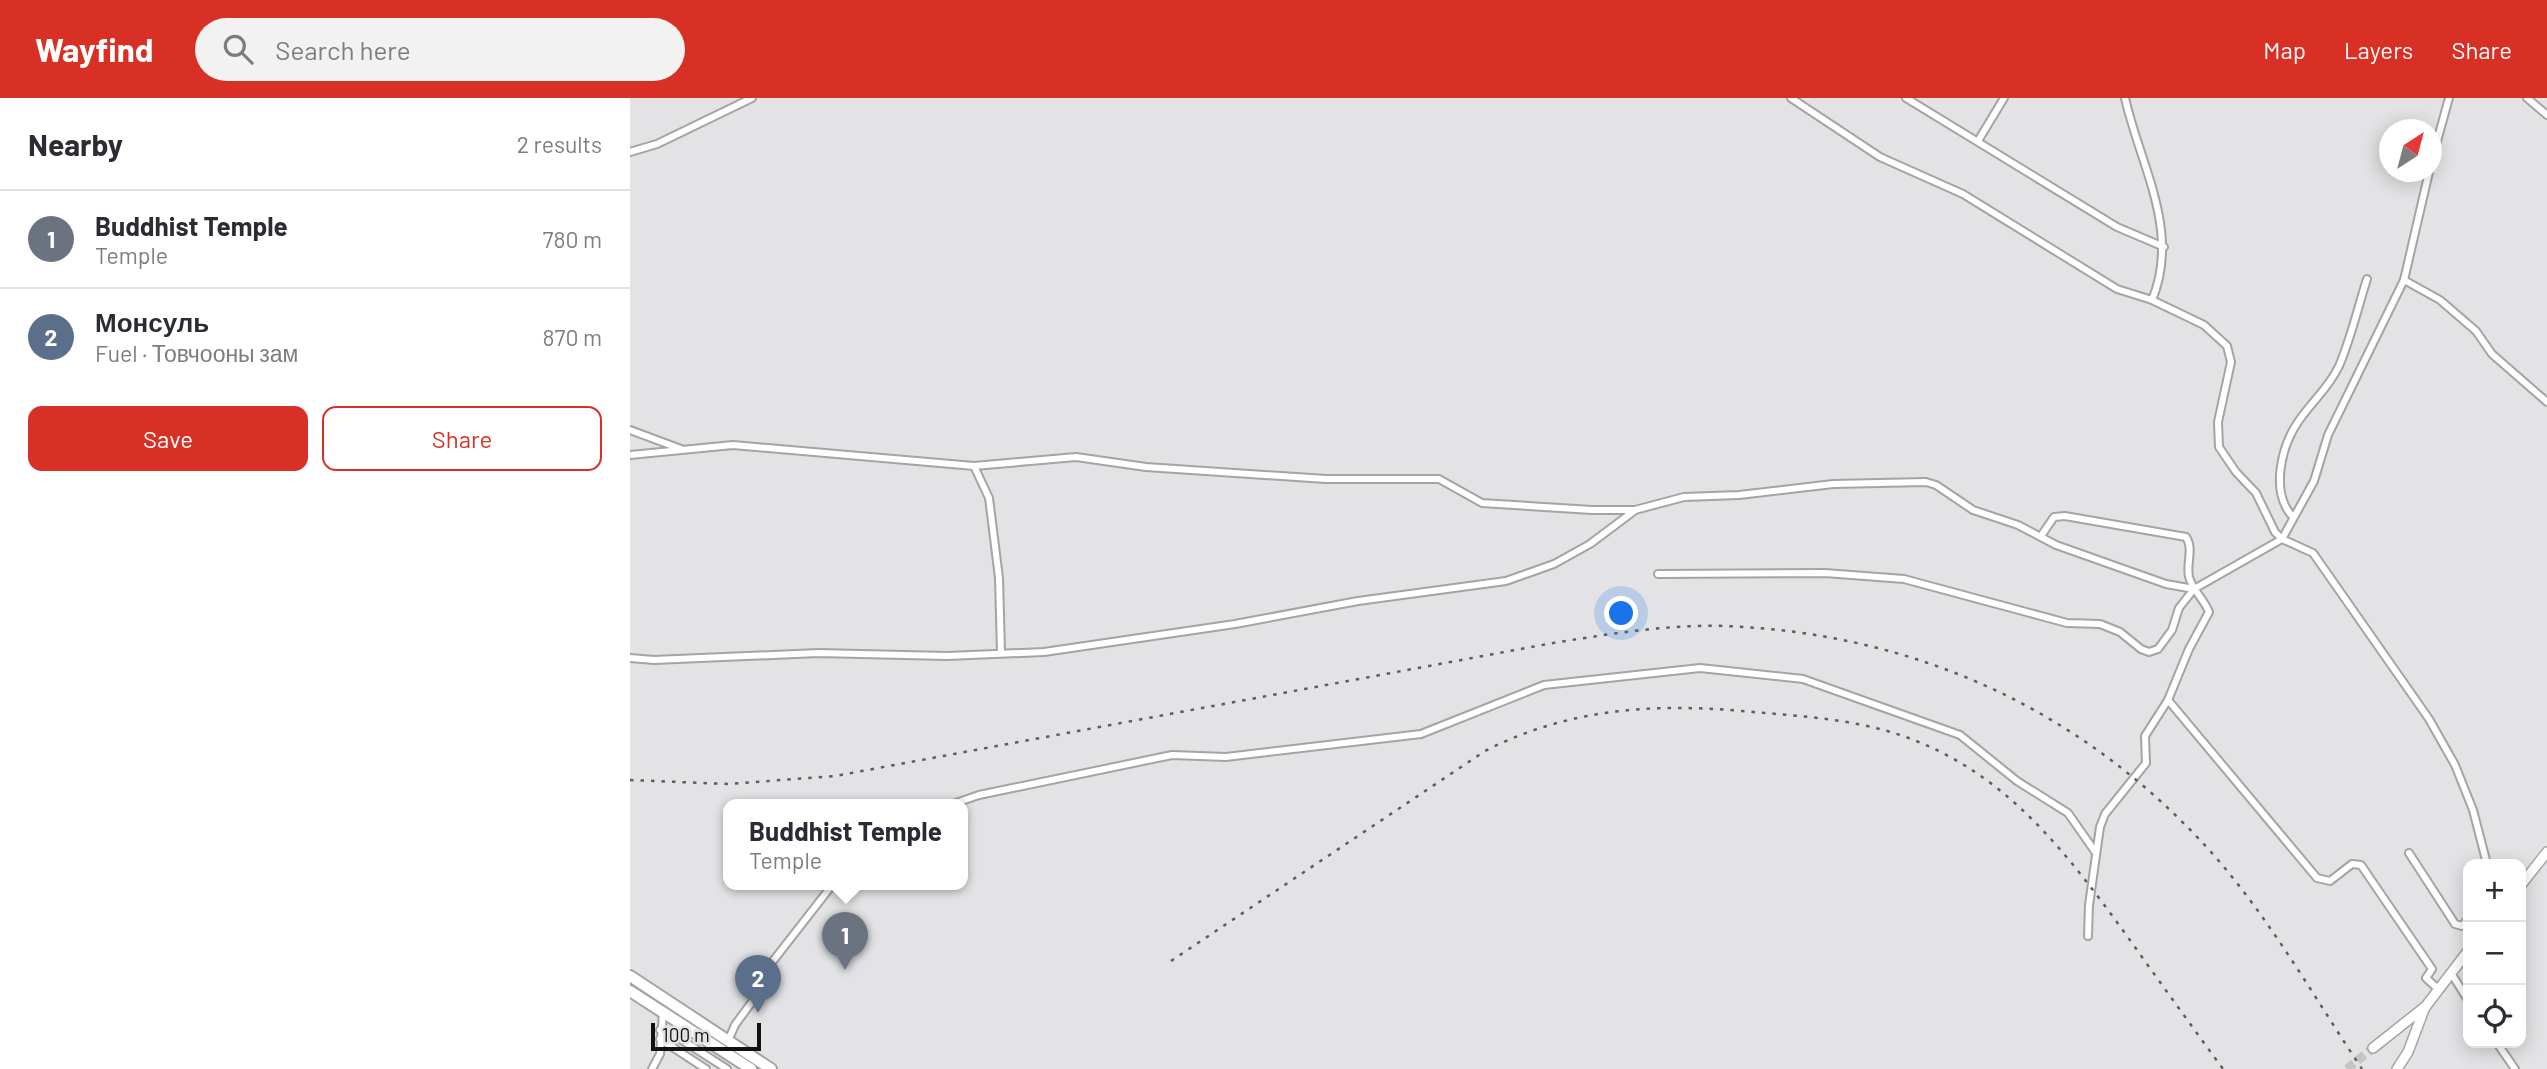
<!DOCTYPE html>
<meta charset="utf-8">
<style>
body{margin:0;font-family:Barlow,sans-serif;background:#f2f2f3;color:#2b2b33}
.controls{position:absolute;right:21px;bottom:21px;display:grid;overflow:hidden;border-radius:14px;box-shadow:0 4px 18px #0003}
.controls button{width:63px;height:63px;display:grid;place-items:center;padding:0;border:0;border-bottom:2px solid #e1e1e2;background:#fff;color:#2b2b33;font:35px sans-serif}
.compass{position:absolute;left:1749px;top:21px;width:63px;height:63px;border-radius:50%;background:#fff;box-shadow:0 4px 18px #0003;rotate:36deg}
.scale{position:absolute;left:21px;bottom:18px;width:110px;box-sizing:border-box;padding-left:7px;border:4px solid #111112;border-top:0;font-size:19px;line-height:24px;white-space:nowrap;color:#111112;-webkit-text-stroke:5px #e3e3e5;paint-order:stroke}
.you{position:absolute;left:992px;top:516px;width:24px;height:24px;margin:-18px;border:5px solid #fff;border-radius:50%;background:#1a73e8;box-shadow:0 0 0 10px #1a73e833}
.badge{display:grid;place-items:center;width:46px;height:46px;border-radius:50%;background:#d93025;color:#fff;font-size:23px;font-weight:700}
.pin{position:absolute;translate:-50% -58px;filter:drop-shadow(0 2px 4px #0008)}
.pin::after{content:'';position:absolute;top:37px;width:24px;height:21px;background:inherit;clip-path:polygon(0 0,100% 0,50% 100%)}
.popup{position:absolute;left:93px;top:701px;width:245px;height:91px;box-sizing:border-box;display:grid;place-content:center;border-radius:14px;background:#fff;filter:drop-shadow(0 2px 5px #0005);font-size:23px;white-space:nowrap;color:#7c7c81}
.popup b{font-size:26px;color:#2b2b33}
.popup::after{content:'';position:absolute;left:50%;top:100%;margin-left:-14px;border:14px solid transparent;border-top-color:#fff}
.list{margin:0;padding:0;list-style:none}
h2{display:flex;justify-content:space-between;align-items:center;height:91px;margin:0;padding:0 28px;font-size:30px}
h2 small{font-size:23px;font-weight:400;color:#7c7c81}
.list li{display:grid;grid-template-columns:46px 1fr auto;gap:21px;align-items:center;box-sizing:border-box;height:98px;padding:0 28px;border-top:2px solid #e1e1e2}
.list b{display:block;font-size:26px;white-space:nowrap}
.list p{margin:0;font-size:23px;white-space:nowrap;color:#7c7c81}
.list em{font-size:23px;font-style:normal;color:#7c7c81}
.actions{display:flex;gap:14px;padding:21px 28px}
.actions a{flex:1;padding:16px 0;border:2px solid #d93025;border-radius:14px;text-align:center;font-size:24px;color:#d93025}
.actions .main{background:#d93025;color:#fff}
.icon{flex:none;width:38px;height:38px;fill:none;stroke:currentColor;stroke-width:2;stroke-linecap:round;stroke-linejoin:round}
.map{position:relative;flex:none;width:1917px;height:971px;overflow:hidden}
header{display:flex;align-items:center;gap:42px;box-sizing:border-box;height:98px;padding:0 35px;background:#d93025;color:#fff}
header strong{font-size:33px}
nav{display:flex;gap:38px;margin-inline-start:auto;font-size:24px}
.search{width:490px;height:63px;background:#f2f2f3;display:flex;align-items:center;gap:18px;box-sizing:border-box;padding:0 24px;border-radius:38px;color:#7c7c81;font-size:26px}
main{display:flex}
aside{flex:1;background:#fff}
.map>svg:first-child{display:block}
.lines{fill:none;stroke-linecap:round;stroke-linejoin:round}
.secondary-tunnel{stroke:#c4c4c5;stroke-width:9;stroke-dasharray:9 4.5;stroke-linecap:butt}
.street-casing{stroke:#a4a4a5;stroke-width:10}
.secondary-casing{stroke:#a4a4a5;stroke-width:12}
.highway-casing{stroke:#a4a4a5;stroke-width:14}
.street{stroke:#fff;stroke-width:6}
.secondary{stroke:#fff;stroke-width:9}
.highway{stroke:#fff;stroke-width:10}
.rail{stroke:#5d5d5e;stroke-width:2.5;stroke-dasharray:3.5 7;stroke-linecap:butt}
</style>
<header>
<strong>Wayfind</strong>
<div class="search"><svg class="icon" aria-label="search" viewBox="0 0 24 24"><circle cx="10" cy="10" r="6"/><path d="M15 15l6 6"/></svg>Search here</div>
<nav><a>Map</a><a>Layers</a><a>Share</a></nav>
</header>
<main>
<aside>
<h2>Nearby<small>2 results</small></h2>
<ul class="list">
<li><span class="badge" style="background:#6b7280">1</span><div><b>Buddhist Temple</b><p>Temple</p></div><em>780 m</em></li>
<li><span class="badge" style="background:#5c6f8a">2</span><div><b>Монсуль</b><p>Fuel · Товчооны зам</p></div><em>870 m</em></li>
</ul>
<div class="actions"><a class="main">Save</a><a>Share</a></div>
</aside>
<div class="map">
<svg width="1917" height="971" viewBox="0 0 1917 971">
<rect width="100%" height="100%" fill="#e3e3e5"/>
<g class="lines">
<polyline class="secondary-tunnel" points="1717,971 1743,950"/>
<defs>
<g id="street">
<polyline points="1161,0 1250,59 1333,96 1487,191 1522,202 1574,227 1597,248 1601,264 1588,324 1589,349 1606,374 1626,395 1645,434 1652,441 1683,455 1799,621 1825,667 1843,712 1857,766"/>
<polyline points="1276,0 1487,129 1534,149"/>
<path d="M1495 0C1510 67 1551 133 1522 202"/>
<polyline points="1897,0 1917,17"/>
<polyline points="1348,43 1374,0"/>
<polyline points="0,54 27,46 122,0"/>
<polyline points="1801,65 1819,0"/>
<polyline points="1774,182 1810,202 1846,233 1862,256 1917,304"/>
<polyline points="0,332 51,351"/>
<polyline points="0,357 103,347 344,368 359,400 369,480 371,555"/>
<polyline points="344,368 446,359 516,369 696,381 809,381 852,405 962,412 1005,412 1054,399 1109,397 1203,386 1296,384 1306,387 1343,412 1388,427 1426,447 1536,486 1564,491"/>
<path d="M1663 419C1640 395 1651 349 1668 324 1681 304 1699 290 1709 268 1721 240 1728 209 1737 181"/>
<path d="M1411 438 1424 419 1435 418 1556 439C1564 451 1556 465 1559 479 1563 493 1574 501 1579 514L1559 551 1538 602 1515 638 1516 665 1475 716 1470 729 1459 807 1458 838"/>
<polyline points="1028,476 1195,475 1274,481 1437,525 1470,526 1490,534 1511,551 1519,554 1528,551 1542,532 1549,510 1564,491 1652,441 1684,383 1698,337 1774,182 1799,74"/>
<polyline points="0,560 24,562 188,555 317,558 414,554 605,526 728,503 876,483 924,466 960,446 1004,413"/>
<polyline points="1538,602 1687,780 1700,783 1722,766 1731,767 1802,871 1796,880 1808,891"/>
<polyline points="323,706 349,697 542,657 596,659 791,636 914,587 1070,570 1173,581 1330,637 1387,683 1438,715 1466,755"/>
<polyline points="1779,755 1825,826 1832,828 1838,821"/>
<polyline points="1821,875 1838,902"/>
<polyline points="30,932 41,935 97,971"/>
<polyline points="30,941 76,971"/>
<polyline points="98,943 105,927 130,893 136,872 203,786"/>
<polyline points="1867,945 1885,971"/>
<polyline points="22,971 30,956 33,914"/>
</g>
<g id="secondary">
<polyline points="1891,787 1917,754"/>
<polyline points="1743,950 1796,908 1838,853"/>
<polyline points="1767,971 1778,954 1795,909"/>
</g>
<g id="highway">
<polyline points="0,878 141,971"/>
<polyline points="0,893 121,971"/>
</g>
</defs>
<use href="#street" class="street-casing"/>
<use href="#secondary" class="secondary-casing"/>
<use href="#highway" class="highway-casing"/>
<use href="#street" class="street"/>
<use href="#secondary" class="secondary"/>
<use href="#highway" class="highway"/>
<g class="rail">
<path d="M0 682 98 686 205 678 923 545C980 536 1038 526 1096 528 1287 536 1453 612 1581 754 1639 819 1684 899 1732 971"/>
<path d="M541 863 855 653C937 611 1021 605 1112 613 1166 618 1221 620 1273 638 1376 674 1436 754 1497 838 1529 883 1561 927 1593 971"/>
</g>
</g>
</svg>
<div class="controls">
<button>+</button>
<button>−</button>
<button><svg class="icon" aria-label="locate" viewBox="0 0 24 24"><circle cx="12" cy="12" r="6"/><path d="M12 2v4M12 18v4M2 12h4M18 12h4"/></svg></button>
</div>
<svg class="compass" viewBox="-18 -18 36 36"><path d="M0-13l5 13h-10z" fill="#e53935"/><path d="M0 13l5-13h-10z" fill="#7c7c81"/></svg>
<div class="scale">100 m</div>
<div class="you"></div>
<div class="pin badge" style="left:215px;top:872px;background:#6b7280">1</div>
<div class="popup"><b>Buddhist Temple</b>Temple</div>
<div class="pin badge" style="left:128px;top:915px;background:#5c6f8a">2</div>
</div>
</main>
